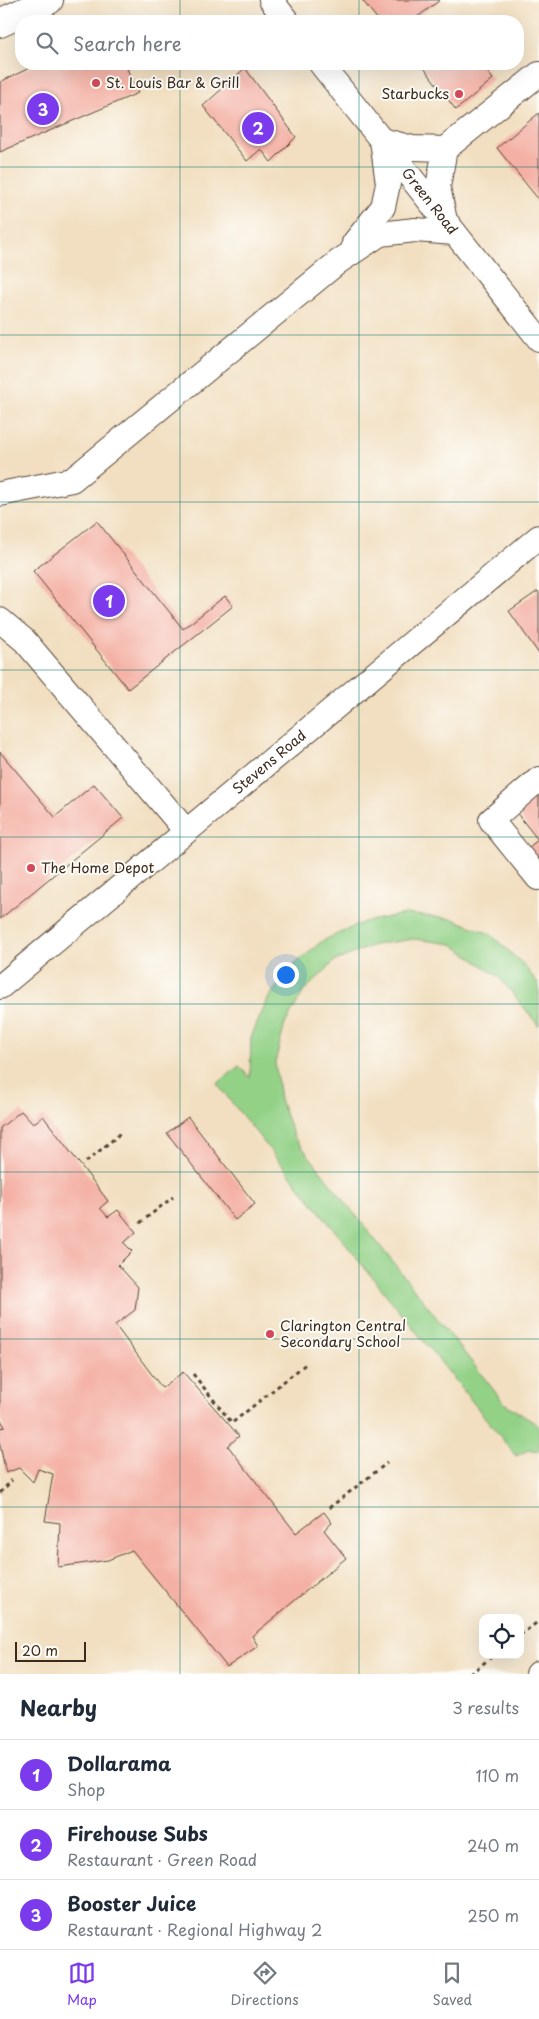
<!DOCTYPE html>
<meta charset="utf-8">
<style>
body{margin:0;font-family:"Playpen Sans",sans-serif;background:#f6f6f7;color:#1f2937}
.controls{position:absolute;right:15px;bottom:15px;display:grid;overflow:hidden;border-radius:10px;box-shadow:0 5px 20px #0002}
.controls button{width:45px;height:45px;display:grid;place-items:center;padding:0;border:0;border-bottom:1px solid #e0e1e3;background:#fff;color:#1f2937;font:25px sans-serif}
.scale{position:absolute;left:15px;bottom:12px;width:71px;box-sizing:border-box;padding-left:5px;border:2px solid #3b2a1e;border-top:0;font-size:14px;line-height:18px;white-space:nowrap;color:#3b2a1e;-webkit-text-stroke:4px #fdfcf7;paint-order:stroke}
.you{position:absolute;left:285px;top:974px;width:18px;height:18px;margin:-12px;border:4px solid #fff;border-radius:50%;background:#1a73e8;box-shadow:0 0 0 8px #1a73e833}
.badge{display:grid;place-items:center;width:32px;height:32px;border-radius:50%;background:#7c3aed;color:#fff;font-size:16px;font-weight:700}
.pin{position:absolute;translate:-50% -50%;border:2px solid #fff;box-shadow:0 1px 5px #0006}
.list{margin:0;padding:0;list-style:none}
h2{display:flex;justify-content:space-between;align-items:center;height:65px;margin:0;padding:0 20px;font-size:21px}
h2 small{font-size:16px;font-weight:400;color:#747a83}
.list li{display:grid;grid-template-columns:32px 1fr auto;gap:15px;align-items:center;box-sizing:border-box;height:70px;padding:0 20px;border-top:1px solid #e0e1e3}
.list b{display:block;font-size:19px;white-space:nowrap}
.list p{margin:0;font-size:16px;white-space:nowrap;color:#747a83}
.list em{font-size:16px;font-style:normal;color:#747a83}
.icon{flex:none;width:28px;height:28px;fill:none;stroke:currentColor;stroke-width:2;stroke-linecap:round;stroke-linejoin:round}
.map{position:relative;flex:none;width:539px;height:1674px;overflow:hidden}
.search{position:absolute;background:#fff;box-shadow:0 5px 20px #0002;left:15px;right:15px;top:15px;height:55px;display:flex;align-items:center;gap:12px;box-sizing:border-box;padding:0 18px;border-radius:20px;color:#747a83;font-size:19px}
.sheet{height:275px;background:#fff}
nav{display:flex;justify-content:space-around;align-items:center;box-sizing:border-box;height:70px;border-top:1px solid #e0e1e3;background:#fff;font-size:14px;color:#747a83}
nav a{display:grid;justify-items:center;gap:2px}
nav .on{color:#7c3aed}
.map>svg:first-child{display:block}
.green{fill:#93d187;stroke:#677e52}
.building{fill:#f4b0a4}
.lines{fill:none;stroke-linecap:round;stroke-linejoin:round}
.minor-casing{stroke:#564536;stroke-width:26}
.major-casing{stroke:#564536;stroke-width:30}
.path{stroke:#564536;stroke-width:3;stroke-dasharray:4 4;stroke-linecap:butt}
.minor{stroke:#fff;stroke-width:24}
.major{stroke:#fff;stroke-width:28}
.grid{fill:none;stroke:#0f766e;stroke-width:1;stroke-opacity:0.55}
.poi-dot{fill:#d1495b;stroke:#fdfcf7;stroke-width:2}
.labels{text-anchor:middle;stroke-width:4;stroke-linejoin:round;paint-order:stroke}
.poi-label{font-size:14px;fill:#3b2a1e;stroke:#fdfcf7;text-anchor:start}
.street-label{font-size:14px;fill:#3b2a1e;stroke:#fdfcf7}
</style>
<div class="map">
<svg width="539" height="1674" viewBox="0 0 539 1674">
<rect width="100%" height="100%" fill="#fdfcf7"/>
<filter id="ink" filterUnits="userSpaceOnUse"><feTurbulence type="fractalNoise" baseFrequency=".02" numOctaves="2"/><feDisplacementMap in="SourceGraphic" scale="10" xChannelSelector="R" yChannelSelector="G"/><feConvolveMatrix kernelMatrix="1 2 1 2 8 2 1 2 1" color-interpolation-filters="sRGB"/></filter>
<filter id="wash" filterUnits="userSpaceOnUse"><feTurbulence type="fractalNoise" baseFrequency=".0096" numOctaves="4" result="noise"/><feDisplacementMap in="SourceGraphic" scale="20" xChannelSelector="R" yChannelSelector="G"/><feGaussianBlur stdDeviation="1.12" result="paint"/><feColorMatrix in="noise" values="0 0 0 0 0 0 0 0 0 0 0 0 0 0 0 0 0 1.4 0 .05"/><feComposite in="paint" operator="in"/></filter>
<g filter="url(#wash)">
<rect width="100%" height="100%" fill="#f2dfc1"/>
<polygon class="green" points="405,914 453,919 490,934 523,964 539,985 539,1026 499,977 452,944 414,939 374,945 335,961 304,991 285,1024 275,1062 280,1100 294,1137 504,1403 539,1426 539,1452 530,1449 516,1456 217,1084 239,1066 250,1078 251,1037 269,997 292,967 322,941 364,922"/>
<g id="blocks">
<g class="building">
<polygon points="362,0 440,0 412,21 379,21"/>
<polygon points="38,64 125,64 138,93 0,152 0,82"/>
<polygon points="421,64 481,64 493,79 456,110"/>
<polygon points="245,68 296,137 271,162 261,149 247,161 203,106"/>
<polygon points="539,113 539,200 497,148"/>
<polygon points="97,521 183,629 225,596 233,606 128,689 33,571"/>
<polygon points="538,591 539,593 539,654 509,611"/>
<polygon points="0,752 55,817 94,784 123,818 0,919"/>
<polygon points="539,793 539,867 525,850 538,840 516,812"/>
<polygon points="21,1111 33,1124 43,1116 108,1201 100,1208 108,1217 118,1210 136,1232 124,1243 132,1251 118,1265 138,1287 135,1310 115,1325 162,1388 183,1372 239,1436 228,1446 296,1533 324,1512 332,1523 324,1530 346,1558 252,1636 258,1646 227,1667 132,1550 108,1560 58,1567 60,1523 45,1521 53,1474 38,1469 33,1482 19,1468 6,1473 0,1445 0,1428 5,1427 0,1418 0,1128"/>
<polygon points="188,1117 255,1204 235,1220 167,1133"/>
</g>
</g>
</g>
<g filter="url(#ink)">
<use href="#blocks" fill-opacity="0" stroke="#564536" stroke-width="1"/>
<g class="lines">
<defs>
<g id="minor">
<polyline points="271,0 287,21"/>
<path id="s1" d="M321 64 539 339"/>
<polyline points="444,216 438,187 445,149"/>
<polyline points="354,243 383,207 388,184 382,140 413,148 445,149 539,74"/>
<polyline points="0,494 72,480 338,262 380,234 415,230 455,233"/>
<polyline points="0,620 25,641 186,831"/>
<polyline points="538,878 491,820 539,779"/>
<path id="s2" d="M0 987 539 537"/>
<polyline points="538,1674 539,1673"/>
</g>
<polyline id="major" points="0,23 49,0"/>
</defs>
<use href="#minor" class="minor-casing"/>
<use href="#major" class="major-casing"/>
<g class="path">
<polyline points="86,1162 121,1133"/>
<polyline points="140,1223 173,1197"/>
<polyline points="193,1374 232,1423 307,1363"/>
<polyline points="0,1493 12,1480"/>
<polyline points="329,1508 387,1463"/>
<polyline points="520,1635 539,1621"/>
<polyline points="470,1674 494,1655"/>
</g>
<use href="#minor" class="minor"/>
<use href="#major" class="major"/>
</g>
</g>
<path class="grid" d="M180 0V21M359 0V21M180 64V1674M359 64V1674M0 167H539M0 335H539M0 502H539M0 670H539M0 837H539M0 1004H539M0 1172H539M0 1339H539M0 1507H539"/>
<g class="poi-dot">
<circle cx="96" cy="83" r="5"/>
<circle cx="459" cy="94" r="5"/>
<circle cx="31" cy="868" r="5"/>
<circle cx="270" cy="1334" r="5"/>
</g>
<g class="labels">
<g class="poi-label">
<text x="106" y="88">St. Louis Bar &amp; Grill</text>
<text x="449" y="99" text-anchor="end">Starbucks</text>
<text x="41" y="873">The Home Depot</text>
<text x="280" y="1331">Clarington Central<tspan x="280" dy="16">Secondary School</tspan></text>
</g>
<g class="street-label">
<text dy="5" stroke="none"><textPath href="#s1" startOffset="175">Green Road</textPath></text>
<text dy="5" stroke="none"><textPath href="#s2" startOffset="351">Stevens Road</textPath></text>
</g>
</g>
</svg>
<div class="controls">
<button><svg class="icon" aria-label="locate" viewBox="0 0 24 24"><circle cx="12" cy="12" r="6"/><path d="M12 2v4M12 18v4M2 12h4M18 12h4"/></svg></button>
</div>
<div class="scale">20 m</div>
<div class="you"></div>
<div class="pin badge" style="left:109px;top:601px">1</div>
<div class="pin badge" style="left:258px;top:128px">2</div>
<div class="pin badge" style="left:43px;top:109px">3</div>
<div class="search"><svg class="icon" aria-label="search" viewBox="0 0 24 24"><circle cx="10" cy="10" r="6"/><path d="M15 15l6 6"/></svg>Search here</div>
</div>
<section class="sheet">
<h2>Nearby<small>3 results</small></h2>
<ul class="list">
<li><span class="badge">1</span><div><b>Dollarama</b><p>Shop</p></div><em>110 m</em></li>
<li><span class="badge">2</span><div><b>Firehouse Subs</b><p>Restaurant · Green Road</p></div><em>240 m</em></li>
<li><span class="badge">3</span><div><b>Booster Juice</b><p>Restaurant · Regional Highway 2</p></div><em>250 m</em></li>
</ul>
</section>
<nav>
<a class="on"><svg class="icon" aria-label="map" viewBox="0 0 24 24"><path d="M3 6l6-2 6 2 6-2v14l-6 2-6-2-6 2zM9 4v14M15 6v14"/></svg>Map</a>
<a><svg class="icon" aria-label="directions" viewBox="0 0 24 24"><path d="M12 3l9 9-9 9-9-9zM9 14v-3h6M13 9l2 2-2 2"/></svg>Directions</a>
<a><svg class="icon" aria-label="saved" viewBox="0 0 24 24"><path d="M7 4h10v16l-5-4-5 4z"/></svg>Saved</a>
</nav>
